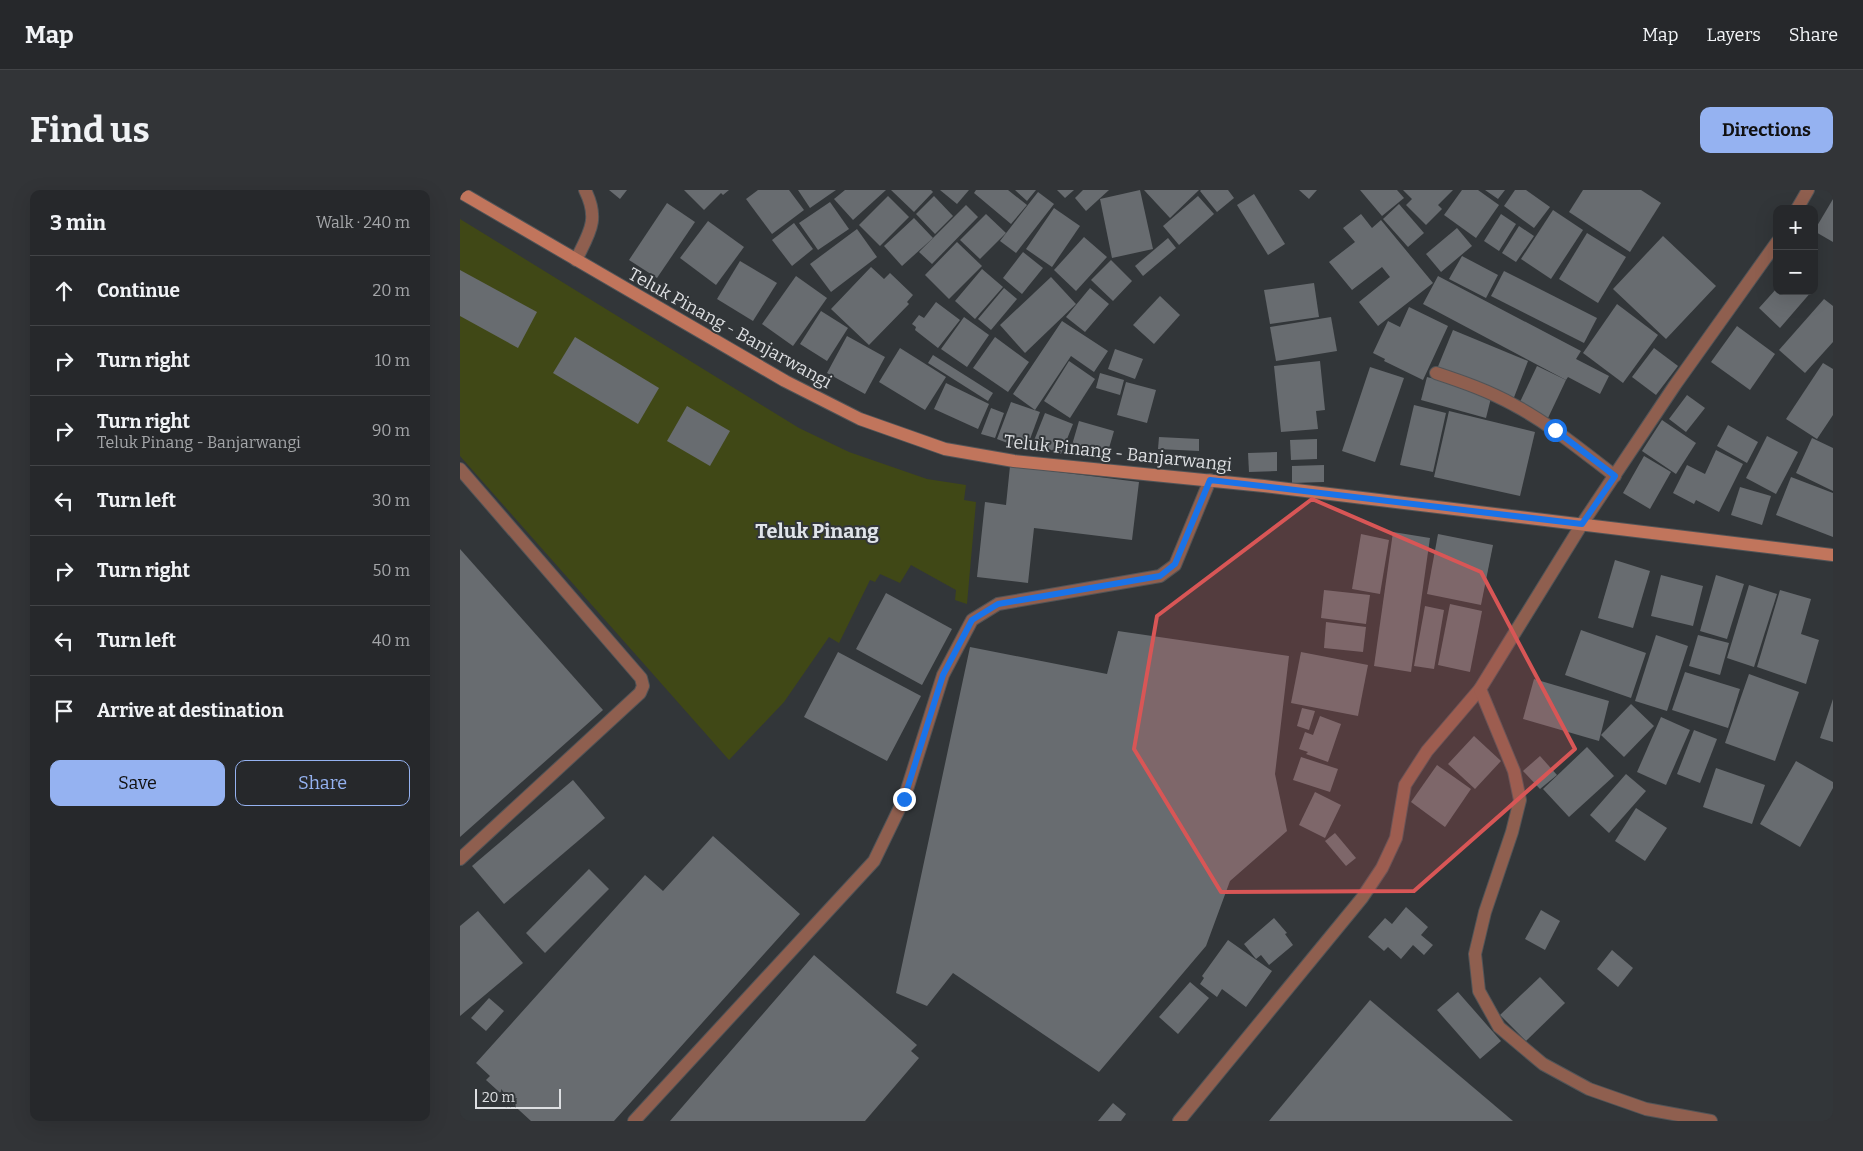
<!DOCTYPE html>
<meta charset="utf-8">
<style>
body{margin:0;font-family:Bitter,serif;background:#323437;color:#f1f3f6}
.controls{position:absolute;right:15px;top:15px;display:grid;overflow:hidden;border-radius:10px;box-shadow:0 5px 20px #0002}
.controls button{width:45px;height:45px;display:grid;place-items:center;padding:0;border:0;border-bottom:1px solid #424447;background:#26282b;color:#f1f3f6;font:25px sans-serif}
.scale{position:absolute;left:15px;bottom:12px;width:86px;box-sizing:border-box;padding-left:5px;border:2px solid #dddfe2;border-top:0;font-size:14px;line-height:18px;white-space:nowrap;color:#dddfe2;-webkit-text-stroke:4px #323639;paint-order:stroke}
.stop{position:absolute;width:15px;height:15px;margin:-11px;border:4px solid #1a73e8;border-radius:50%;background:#fff}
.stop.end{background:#1a73e8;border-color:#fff;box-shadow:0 1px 5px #0008}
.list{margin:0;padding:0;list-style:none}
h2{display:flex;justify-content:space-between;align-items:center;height:65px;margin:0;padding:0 20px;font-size:21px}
h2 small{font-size:16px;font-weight:400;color:#a4a6a9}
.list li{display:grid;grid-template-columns:32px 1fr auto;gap:15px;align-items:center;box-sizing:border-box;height:70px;padding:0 20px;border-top:1px solid #424447}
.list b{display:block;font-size:19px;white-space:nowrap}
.list p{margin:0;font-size:16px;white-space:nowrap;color:#a4a6a9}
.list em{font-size:16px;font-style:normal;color:#a4a6a9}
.actions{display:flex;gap:10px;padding:15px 20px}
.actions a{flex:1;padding:11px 0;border:1px solid #95b2f1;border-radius:10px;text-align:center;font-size:18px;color:#95b2f1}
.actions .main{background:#95b2f1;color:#111}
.icon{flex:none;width:28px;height:28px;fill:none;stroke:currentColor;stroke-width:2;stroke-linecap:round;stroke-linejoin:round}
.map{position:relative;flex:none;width:1373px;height:931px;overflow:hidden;border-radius:10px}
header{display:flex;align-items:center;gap:30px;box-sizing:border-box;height:70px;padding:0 25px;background:#26282b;border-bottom:1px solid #424447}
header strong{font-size:24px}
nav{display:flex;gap:28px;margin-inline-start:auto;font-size:18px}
.intro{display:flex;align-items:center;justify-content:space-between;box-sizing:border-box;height:120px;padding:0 30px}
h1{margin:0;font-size:35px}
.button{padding:12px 22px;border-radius:10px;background:#95b2f1;color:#111;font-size:18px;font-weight:700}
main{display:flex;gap:30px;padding:0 30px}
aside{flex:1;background:#26282b;border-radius:10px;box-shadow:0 5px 20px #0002}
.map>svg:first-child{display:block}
.green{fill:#404816}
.building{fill:#686c70}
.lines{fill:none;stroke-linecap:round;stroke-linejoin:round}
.service-casing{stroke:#515457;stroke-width:14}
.minor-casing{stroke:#515457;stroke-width:14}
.secondary-casing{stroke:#515457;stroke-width:14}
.service{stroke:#8f5f4f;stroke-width:12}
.minor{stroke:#8f5f4f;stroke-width:12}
.secondary{stroke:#c1755c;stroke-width:12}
.route{stroke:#1a73e8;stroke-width:6}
.marked{fill:#d85656;fill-opacity:0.2;stroke:#d85656;stroke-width:4;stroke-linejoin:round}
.labels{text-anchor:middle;stroke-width:4;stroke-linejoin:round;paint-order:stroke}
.street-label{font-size:18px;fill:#dddfe2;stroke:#323639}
.quarter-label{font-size:20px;font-weight:bold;fill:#e0e4e9;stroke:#323639}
</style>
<header>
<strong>Map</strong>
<nav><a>Map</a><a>Layers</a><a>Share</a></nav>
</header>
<div class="intro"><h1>Find us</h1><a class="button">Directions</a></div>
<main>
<aside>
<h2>3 min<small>Walk · 240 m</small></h2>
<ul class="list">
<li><svg class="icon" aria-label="ahead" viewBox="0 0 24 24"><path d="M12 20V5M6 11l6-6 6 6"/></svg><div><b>Continue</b></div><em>20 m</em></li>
<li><svg class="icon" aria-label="right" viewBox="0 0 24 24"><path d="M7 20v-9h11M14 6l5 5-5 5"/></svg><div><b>Turn right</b></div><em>10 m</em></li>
<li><svg class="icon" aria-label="right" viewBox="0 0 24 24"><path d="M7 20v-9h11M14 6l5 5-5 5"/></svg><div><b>Turn right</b><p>Teluk Pinang - Banjarwangi</p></div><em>90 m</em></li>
<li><svg class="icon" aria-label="left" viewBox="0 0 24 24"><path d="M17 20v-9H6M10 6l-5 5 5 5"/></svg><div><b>Turn left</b></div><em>30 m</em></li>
<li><svg class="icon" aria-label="right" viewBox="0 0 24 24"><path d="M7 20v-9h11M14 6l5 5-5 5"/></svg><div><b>Turn right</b></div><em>50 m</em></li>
<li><svg class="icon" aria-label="left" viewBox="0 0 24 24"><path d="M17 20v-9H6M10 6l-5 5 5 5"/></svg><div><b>Turn left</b></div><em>40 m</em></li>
<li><svg class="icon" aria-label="arrive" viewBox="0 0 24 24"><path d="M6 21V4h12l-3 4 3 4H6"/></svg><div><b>Arrive at destination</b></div></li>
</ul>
<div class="actions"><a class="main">Save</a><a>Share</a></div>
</aside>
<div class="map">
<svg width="1373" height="931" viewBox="0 0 1373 931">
<rect width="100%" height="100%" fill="#323639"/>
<polygon class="green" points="0,29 339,238 389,262 467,289 506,295 504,310 516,312 507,414 495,410 496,400 451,375 440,393 420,384 415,392 410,390 379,453 369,447 324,512 269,570 0,266"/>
<g class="building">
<polygon points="149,0 167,0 160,9"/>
<polygon points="224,0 269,0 263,5 261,3 244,20"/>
<polygon points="298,0 329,0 344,20 312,44 286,9"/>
<polygon points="338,0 376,0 350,18"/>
<polygon points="385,0 426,0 393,30 374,9"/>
<polygon points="431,0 471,0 473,2 454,22"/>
<polygon points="480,0 509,0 497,14"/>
<polygon points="516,0 548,0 567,15 551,34 514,3"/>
<polygon points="555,0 576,0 567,11"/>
<polygon points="597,0 614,0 605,8"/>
<polygon points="623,0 649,0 626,21 615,8"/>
<polygon points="680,0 693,59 652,68 640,9"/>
<polygon points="684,0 739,0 710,28"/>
<polygon points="741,0 768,0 774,8 757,22 740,1"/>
<polygon points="839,0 857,0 849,9"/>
<polygon points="900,0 937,0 944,8 922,26"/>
<polygon points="943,0 993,0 978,15 982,19 966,35 946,15 952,9"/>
<polygon points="1002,0 1018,0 1039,15 1016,48 984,25"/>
<polygon points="1025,0 1045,0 1038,9"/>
<polygon points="1055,0 1066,0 1090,17 1074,38 1044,16"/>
<polygon points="1123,0 1181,0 1201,13 1170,62 1109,22"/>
<polygon points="578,2 594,14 556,63 540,51"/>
<polygon points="794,4 825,54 808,65 777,15"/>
<polygon points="428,6 449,27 420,56 399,35"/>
<polygon points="474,6 493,26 475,44 456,24"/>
<polygon points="738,6 754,24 719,55 703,36"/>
<polygon points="1373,9 1373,52 1354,41"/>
<polygon points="370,12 389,39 358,60 339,33"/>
<polygon points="207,13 235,32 197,88 169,70"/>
<polygon points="939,14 964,43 948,57 923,29"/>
<polygon points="506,15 518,27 472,74 459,62"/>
<polygon points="594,18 620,36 592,77 566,59"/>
<polygon points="1093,20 1123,40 1091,89 1061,69"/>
<polygon points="526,24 546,43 520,69 500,50"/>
<polygon points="901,24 912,38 921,30 973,93 918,136 899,112 930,87 922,77 892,100 869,72 895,52 883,38"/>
<polygon points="1041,24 1056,34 1039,61 1024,51"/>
<polygon points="454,28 473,48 442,76 424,56"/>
<polygon points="248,31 284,57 256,95 220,68"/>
<polygon points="334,33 353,59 332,76 312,50"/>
<polygon points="1059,36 1074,46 1056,72 1042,63"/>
<polygon points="997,38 1012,56 981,82 966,64"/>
<polygon points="397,39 417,67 371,102 350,74"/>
<polygon points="1127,43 1166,67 1138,113 1099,89"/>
<polygon points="1203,46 1256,96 1206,149 1153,99"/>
<polygon points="624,47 647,67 616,101 594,80"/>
<polygon points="708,48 716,58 683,86 675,76"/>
<polygon points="497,52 522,76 489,109 465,85"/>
<polygon points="563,62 583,78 562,104 543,88"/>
<polygon points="1002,66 1038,85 1026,108 989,89"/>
<polygon points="651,70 672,91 653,111 631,90"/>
<polygon points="280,71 317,93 293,131 257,109"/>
<polygon points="411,77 424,89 430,83 453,105 447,112 449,114 409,155 371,119"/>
<polygon points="522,79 543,97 515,129 495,111"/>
<polygon points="0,80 77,122 58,158 0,126"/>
<polygon points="1044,81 1137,128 1124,153 1031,106"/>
<polygon points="336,86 367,108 333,156 302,134"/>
<polygon points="978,86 1121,161 1116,169 1149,186 1140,204 1108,187 1106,190 963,114"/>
<polygon points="591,87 616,114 565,163 540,135"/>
<polygon points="854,93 859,127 810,134 804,100"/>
<polygon points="544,98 557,109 531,140 518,129"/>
<polygon points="630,98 649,114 625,142 606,127"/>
<polygon points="1317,98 1317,101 1352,101 1320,138 1299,118"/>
<polygon points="700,106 720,125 694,154 673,135"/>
<polygon points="1364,109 1373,116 1373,152 1345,183 1319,160"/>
<polygon points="476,112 500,130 478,158 455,140 456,137 452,134 459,125 464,128"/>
<polygon points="1157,114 1198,145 1163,193 1123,163"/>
<polygon points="949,117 988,136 963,190 924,171 925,169 913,163 928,131 940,137"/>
<polygon points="361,121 388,138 367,171 340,154"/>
<polygon points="504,127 529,145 507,177 481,159"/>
<polygon points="871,127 877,161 816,171 810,137"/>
<polygon points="602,131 648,161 634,182 611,166 575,220 553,204"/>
<polygon points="1277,136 1315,164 1290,200 1251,172"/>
<polygon points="993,140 1068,171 1053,210 977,179"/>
<polygon points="387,146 425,167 405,204 367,183"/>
<polygon points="115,147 199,198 178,234 93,183"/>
<polygon points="535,147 569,172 548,202 513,178"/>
<polygon points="440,158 486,187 465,220 419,192"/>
<polygon points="1194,158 1218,176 1196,205 1172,187"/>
<polygon points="655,159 683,169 675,189 648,179"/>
<polygon points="473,165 533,203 528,211 468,173"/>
<polygon points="609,171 635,189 610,228 584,211"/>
<polygon points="860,171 865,220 856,221 858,239 821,242 814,176"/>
<polygon points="1363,173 1373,179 1373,225 1357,249 1326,229"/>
<polygon points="1077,176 1106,190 1088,228 1059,214"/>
<polygon points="910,177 944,188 915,272 882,261"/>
<polygon points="640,183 664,190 660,205 636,198"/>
<polygon points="967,187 1032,204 1026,228 961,210"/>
<polygon points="666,192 696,200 687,233 657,225"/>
<polygon points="486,193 529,214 518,239 474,219"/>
<polygon points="1227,205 1245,218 1226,242 1209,229"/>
<polygon points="551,212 580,222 566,260 537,249"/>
<polygon points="954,215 986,223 973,282 940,275"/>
<polygon points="227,216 270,241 250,276 207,251"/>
<polygon points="531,218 544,223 535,248 521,244"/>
<polygon points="989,221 1075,242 1060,306 974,287"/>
<polygon points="585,223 613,234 601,264 573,253"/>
<polygon points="1202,230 1236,253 1216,284 1182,261"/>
<polygon points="619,231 654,241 647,265 612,255"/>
<polygon points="1268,235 1298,252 1287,273 1257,256"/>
<polygon points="1307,246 1338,262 1316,304 1286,288"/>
<polygon points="699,247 739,249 739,261 698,259"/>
<polygon points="1352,248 1373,258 1373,301 1336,283"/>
<polygon points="857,249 857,269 831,270 830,250"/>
<polygon points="1256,260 1283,274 1259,322 1236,310 1234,314 1213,303 1227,275 1245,284"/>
<polygon points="817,262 817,281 789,282 788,263"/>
<polygon points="1184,266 1211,282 1190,319 1163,303"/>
<polygon points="864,275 864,292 832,293 832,276"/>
<polygon points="550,276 679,292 672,350 574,338 568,393 517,387 525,312 546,315"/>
<polygon points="1331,287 1373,303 1373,347 1316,325"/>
<polygon points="1280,297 1311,306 1302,335 1271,325"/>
<polygon points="933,342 970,348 951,482 914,476"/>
<polygon points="901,344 929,350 920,404 892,399"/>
<polygon points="978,344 1033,355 1021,415 967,404"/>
<polygon points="0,359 143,520 0,647"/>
<polygon points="1155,370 1190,381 1173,438 1138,428"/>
<polygon points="1201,385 1243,396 1233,436 1191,426"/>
<polygon points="1256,385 1284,394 1267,449 1240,441"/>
<polygon points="1289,395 1317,404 1294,477 1267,468"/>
<polygon points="864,400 910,405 906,434 861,428"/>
<polygon points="1320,400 1351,409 1341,444 1359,450 1346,494 1297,477"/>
<polygon points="426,403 492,439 462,495 396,459"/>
<polygon points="990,414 1022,421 1010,482 978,475"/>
<polygon points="965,416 984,420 974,479 954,476"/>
<polygon points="866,432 906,437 903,462 864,458"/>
<polygon points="1121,440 1186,463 1171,508 1105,485"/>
<polygon points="658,441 829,466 815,584 827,641 770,691 746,756 639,882 493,783 467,816 436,803 510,457 647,484"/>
<polygon points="1196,445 1228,456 1207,521 1175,511"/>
<polygon points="1238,445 1269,453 1260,485 1229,476"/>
<polygon points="378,462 461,506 427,571 344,527"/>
<polygon points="841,462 908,475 898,526 831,513"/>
<polygon points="1225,482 1280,499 1268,538 1212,520"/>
<polygon points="1289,484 1339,502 1315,571 1265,553"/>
<polygon points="1074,489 1149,511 1139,551 1063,529"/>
<polygon points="1373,509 1373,552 1360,548"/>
<polygon points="1171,514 1194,536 1164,567 1141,545"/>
<polygon points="842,518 855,521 849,540 837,536"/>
<polygon points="860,526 881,534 868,572 846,564 848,562 839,559 845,542 853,545"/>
<polygon points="1201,527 1230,540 1206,595 1177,582"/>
<polygon points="1234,540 1257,549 1240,593 1217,584"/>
<polygon points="1014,546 1041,571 1015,599 988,574"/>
<polygon points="1127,557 1154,586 1109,627 1083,599"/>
<polygon points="1080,566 1097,585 1080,599 1063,581"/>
<polygon points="841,567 878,579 870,602 833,590"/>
<polygon points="1336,571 1373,592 1373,598 1340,657 1300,634"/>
<polygon points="977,575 1011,599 985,637 951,612"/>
<polygon points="1256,578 1305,595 1292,634 1243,617"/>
<polygon points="1166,584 1186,601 1149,643 1130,625"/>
<polygon points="113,590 145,628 44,714 12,676"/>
<polygon points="855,602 881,615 865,648 839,635"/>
<polygon points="1176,618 1207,638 1185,671 1155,651"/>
<polygon points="875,643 896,668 886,676 865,651"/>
<polygon points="253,646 340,724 154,931 71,931 26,890 30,886 16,873 185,685 203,701"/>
<polygon points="129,679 149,699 85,763 66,743"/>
<polygon points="946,717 968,737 961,745 973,755 964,765 953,755 941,769 928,757 924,761 908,747 925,728 932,734"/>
<polygon points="1081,720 1100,731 1085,760 1065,749"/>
<polygon points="18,721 63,773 0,826 0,736"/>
<polygon points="814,728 827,743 825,744 833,755 809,775 801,765 796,769 784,754"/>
<polygon points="768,750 812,781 786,817 762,799 757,807 740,794 744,788 742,786"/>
<polygon points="1152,760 1173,778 1158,797 1137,779"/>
<polygon points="354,765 457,855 451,861 459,868 405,931 210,931"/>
<polygon points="1080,787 1105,813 1066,851 1040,825"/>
<polygon points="730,792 749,808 718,844 699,827"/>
<polygon points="998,802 1041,851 1020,869 977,820"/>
<polygon points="29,808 44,821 26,841 11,828"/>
<polygon points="910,810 1053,931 809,931"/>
<polygon points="653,913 666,924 661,931 638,931"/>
</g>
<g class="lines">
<defs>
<g id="service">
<path d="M116 70C129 43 140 30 125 0"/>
<path d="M976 183C1003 192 1029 201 1054 215 1090 234 1122 261 1155 286"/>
<polyline points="0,279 181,488 183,496 180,503 0,669"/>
<polyline points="174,931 414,671 444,609 483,485 512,430 538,414 700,386 715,375 750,290"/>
<polyline points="719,931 902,708 922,678 936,648 945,595 967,561 1020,499"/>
</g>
<g id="minor">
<polyline points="1337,19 1348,0"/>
<polyline points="1251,931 1186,919 1129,899 1083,874 1039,837 1019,801 1015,764 1025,722 1052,642 1060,610 1054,581 1020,499 1122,334 1215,195 1317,52"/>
</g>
<polyline id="secondary" points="0,2 325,191 400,229 485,259 554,271 804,296 1373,365"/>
</defs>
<use href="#service" class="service-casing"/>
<use href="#minor" class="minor-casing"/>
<use href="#secondary" class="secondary-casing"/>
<use href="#service" class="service"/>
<use href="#minor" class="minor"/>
<use href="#secondary" class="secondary"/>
</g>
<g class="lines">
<polyline class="route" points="444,609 483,485 512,430 538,414 700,386 715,374 750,290 1122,334 1155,286 1095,240"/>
</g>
<path class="marked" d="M852 309 1021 382 1115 559 954 701 761 702 674 559 697 426Z"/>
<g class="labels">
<g class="street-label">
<text transform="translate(270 138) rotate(29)" y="6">Teluk Pinang - Banjarwangi</text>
<text transform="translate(658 263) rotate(6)" y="6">Teluk Pinang - Banjarwangi</text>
</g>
<g class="quarter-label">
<text x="357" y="348">Teluk Pinang</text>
</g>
</g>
</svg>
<div class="controls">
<button>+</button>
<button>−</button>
</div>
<div class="scale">20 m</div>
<div class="stop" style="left:1095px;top:240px"></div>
<div class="stop end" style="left:444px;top:609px"></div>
</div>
</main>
